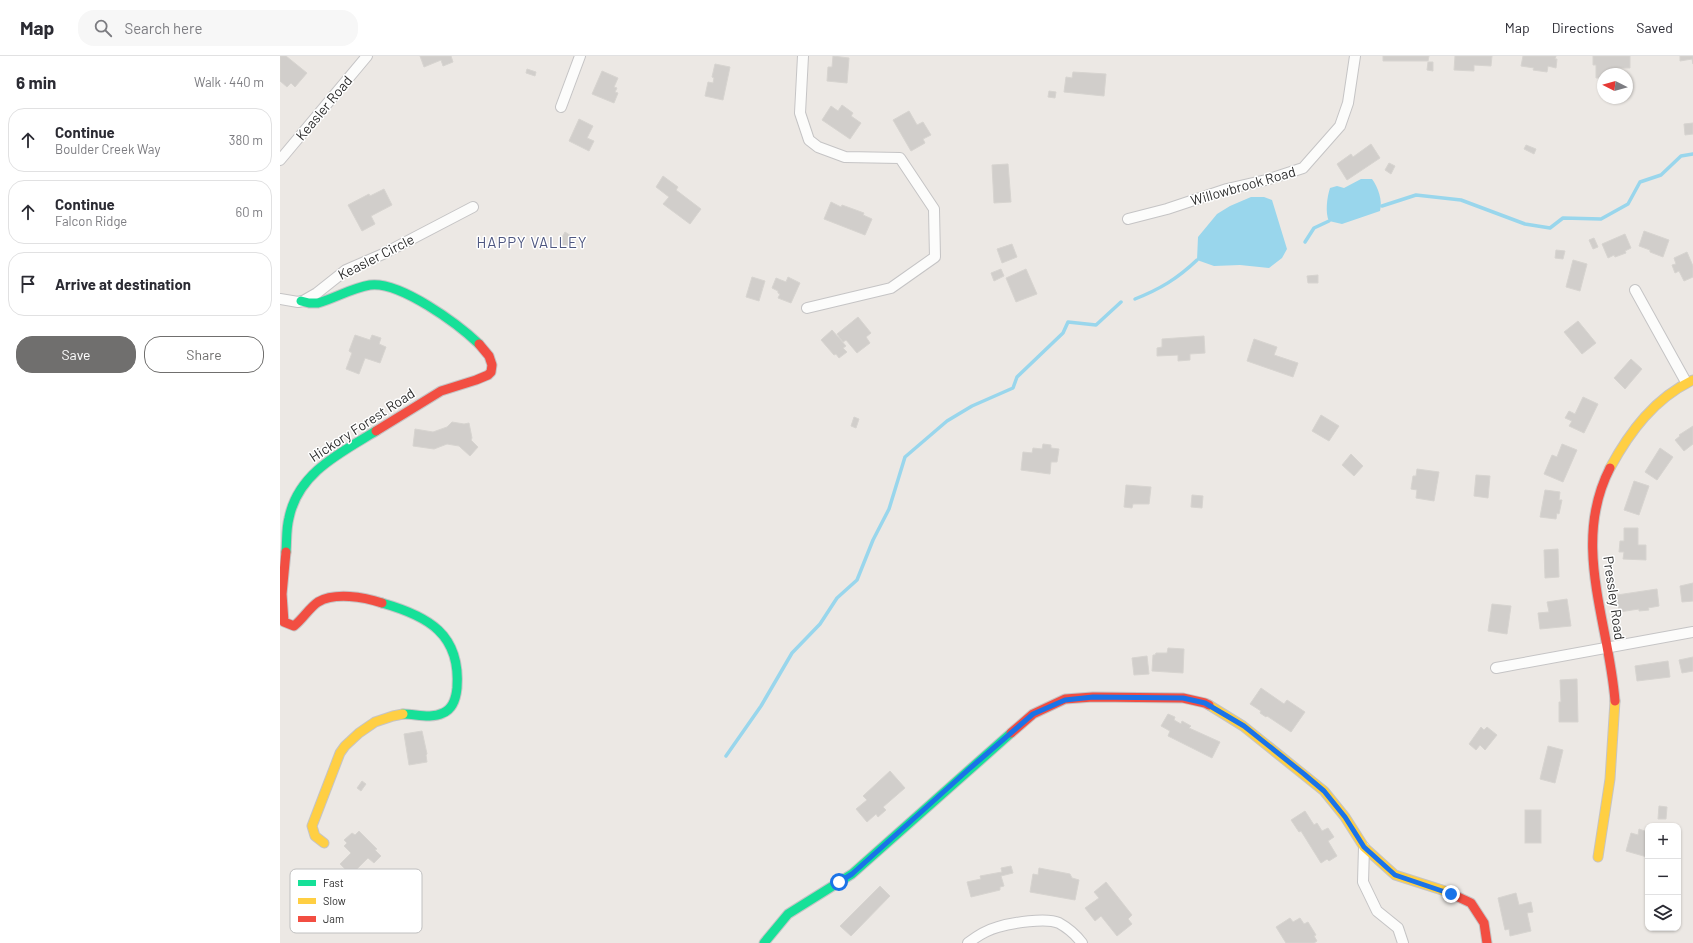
<!DOCTYPE html>
<meta charset="utf-8">
<style>
body{margin:0;font-family:Barlow,sans-serif;background:#f7f7f7;color:#2b2b33}
.controls{position:absolute;right:12px;bottom:12px;display:grid;overflow:hidden;border-radius:8px;box-shadow:0 1px 3px #0004}
.controls button{width:36px;height:36px;display:grid;place-items:center;padding:0;border:0;border-bottom:1px solid #e1e1e2;background:#fff;color:#2b2b33;font:20px sans-serif}
.compass{position:absolute;left:1317px;top:12px;width:36px;height:36px;border-radius:50%;background:#fff;box-shadow:0 1px 3px #0004;rotate:276deg}
.stop{position:absolute;width:12px;height:12px;margin:-9px;border:3px solid #1a73e8;border-radius:50%;background:#fff}
.stop.end{background:#1a73e8;border-color:#fff;box-shadow:0 1px 4px #0008}
.list{margin:0;padding:0;list-style:none}
h2{display:flex;justify-content:space-between;align-items:center;height:52px;margin:0;padding:0 16px;font-size:17px}
h2 small{font-size:13px;font-weight:400;color:#7c7c81}
.list li{display:grid;grid-template-columns:26px 1fr auto;gap:12px;align-items:center;box-sizing:border-box;height:64px;margin:0 8px 8px;padding:0 8px;border:1px solid #e1e1e2;border-radius:16px}
.list b{display:block;font-size:15px;white-space:nowrap}
.list p{margin:0;font-size:13px;white-space:nowrap;color:#7c7c81}
.list em{font-size:13px;font-style:normal;color:#7c7c81}
.actions{display:flex;gap:8px;padding:12px 16px}
.actions a{flex:1;padding:9px 0;border:1px solid #706f6e;border-radius:16px;text-align:center;font-size:14px;color:#706f6e}
.actions .main{background:#706f6e;color:#fff}
.icon{flex:none;width:22px;height:22px;fill:none;stroke:currentColor;stroke-width:2;stroke-linecap:round;stroke-linejoin:round}
.map{position:relative;flex:none;width:1413px;height:887px;overflow:hidden}
header{display:flex;align-items:center;gap:24px;box-sizing:border-box;height:56px;padding:0 20px;background:#fff;border-bottom:1px solid #e1e1e2}
header strong{font-size:19px}
nav{display:flex;gap:22px;margin-inline-start:auto;font-size:14px}
.search{width:280px;height:36px;background:#f7f7f7;display:flex;align-items:center;gap:10px;box-sizing:border-box;padding:0 14px;border-radius:16px;color:#7c7c81;font-size:15px}
main{display:flex}
aside{flex:1;background:#fff}
.map>svg:first-child{display:block}
.water{fill:#99d6ec}
.lines{fill:none;stroke-linecap:round;stroke-linejoin:round}
.stream{stroke:#99d6ec;stroke-width:3.5}
.building{fill:#d1cecb;stroke:#d7d4d0}
.street-casing{stroke:#c5c4c5;stroke-width:12}
.fast-casing{stroke:#c5c4c5;stroke-width:11}
.slow-casing{stroke:#c5c4c5;stroke-width:11}
.jam-casing{stroke:#c5c4c5;stroke-width:11}
.street{stroke:#fcfcfb;stroke-width:10}
.fast{stroke:#16e098;stroke-width:9}
.slow{stroke:#ffcf43;stroke-width:9}
.jam{stroke:#f24e42;stroke-width:9}
.route{stroke:#1a73e8;stroke-width:5}
.labels{text-anchor:middle;stroke-width:3;stroke-linejoin:round;paint-order:stroke}
.street-label{font-size:14px;fill:#2e2e2e;stroke:#fff}
.neighbourhood-label{font-size:15px;letter-spacing:1px;fill:#4d5680;stroke:#fff}
.key{fill:#fff;stroke:#c0c0c0;stroke-width:1}
.key-label{font-size:11px;fill:#2e2e2e}
</style>
<header>
<strong>Map</strong>
<div class="search"><svg class="icon" aria-label="search" viewBox="0 0 24 24"><circle cx="10" cy="10" r="6"/><path d="M15 15l6 6"/></svg>Search here</div>
<nav><a>Map</a><a>Directions</a><a>Saved</a></nav>
</header>
<main>
<aside>
<h2>6 min<small>Walk · 440 m</small></h2>
<ul class="list">
<li><svg class="icon" aria-label="ahead" viewBox="0 0 24 24"><path d="M12 20V5M6 11l6-6 6 6"/></svg><div><b>Continue</b><p>Boulder Creek Way</p></div><em>380 m</em></li>
<li><svg class="icon" aria-label="ahead" viewBox="0 0 24 24"><path d="M12 20V5M6 11l6-6 6 6"/></svg><div><b>Continue</b><p>Falcon Ridge</p></div><em>60 m</em></li>
<li><svg class="icon" aria-label="arrive" viewBox="0 0 24 24"><path d="M6 21V4h12l-3 4 3 4H6"/></svg><div><b>Arrive at destination</b></div></li>
</ul>
<div class="actions"><a class="main">Save</a><a>Share</a></div>
</aside>
<div class="map">
<svg width="1413" height="887" viewBox="0 0 1413 887">
<rect width="100%" height="100%" fill="#ece8e4"/>
<g class="water">
<path d="M1081 123H1092C1098 131 1103 145 1100 155L1062 168 1049 165C1045 157 1047 141 1050 132L1057 130 1064 132Z"/>
<polygon points="971,141 984,141 992,144 1007,193 1002,202 989,212 960,209 934,210 917,204 918,181 937,158 950,150"/>
</g>
<g class="lines">
<g class="stream">
<polyline points="1102,150 1136,139 1181,144 1245,168 1270,172 1283,162 1321,163 1348,148 1360,126 1381,119 1401,100 1413,98"/>
<polyline points="1025,186 1034,172 1049,165"/>
<path d="M855 243C880 233 897 223 917 204"/>
<polyline points="446,700 481,650 512,597 540,568 557,542 577,524 593,484 609,453 625,401 667,365 692,350 733,332 737,321 783,277 788,266 816,269 841,246"/>
</g>
</g>
<g class="building">
<polygon points="0,0 6,0 27,17 15,31 11,27 7,31 0,25"/>
<polygon points="140,0 171,0 173,6 163,10 161,4 144,11"/>
<polygon points="553,0 569,2 567,27 547,25 548,11 552,11"/>
<polygon points="1103,0 1149,0 1148,5 1103,5"/>
<polygon points="1175,0 1212,0 1211,10 1194,9 1194,15 1174,14"/>
<polygon points="1243,0 1276,0 1275,3 1277,3 1276,12 1268,10 1267,16 1253,14 1254,12 1241,10"/>
<polygon points="1313,0 1350,0 1350,12 1333,12 1333,18 1323,18 1323,22 1316,22 1316,9 1313,9"/>
<polygon points="1400,0 1413,0 1413,8 1412,3 1400,5"/>
<polygon points="1148,6 1153,6 1153,15 1147,14"/>
<polygon points="435,8 450,11 443,44 425,40 428,26 433,27 434,22 432,21"/>
<polygon points="247,13 256,16 255,20 246,17"/>
<polygon points="322,15 338,22 334,31 337,32 335,36 338,37 334,47 312,38"/>
<polygon points="793,16 826,18 824,40 784,36 786,21 792,22"/>
<polygon points="769,35 776,36 775,42 768,41"/>
<polygon points="562,49 573,57 571,60 581,67 570,83 542,64 551,50 558,55"/>
<polygon points="629,55 637,69 643,66 651,79 643,83 645,87 631,95 613,64"/>
<polygon points="299,63 313,70 307,82 314,85 309,95 289,85"/>
<polygon points="1413,67 1413,78 1405,79 1404,68"/>
<polygon points="1091,88 1100,102 1067,124 1057,108 1071,98 1073,101"/>
<polygon points="1246,89 1256,93 1254,98 1244,93"/>
<polygon points="1109,107 1115,110 1111,118 1105,114"/>
<polygon points="728,108 731,146 714,147 712,109"/>
<polygon points="383,120 398,131 396,134 421,153 410,168 383,148 389,141 376,131"/>
<polygon points="104,133 112,149 91,160 95,168 82,175 68,149 89,138 90,140"/>
<polygon points="551,146 561,151 562,149 584,157 583,159 592,163 585,179 544,163"/>
<polygon points="1364,175 1389,184 1383,201 1370,196 1370,194 1359,190"/>
<polygon points="285,176 294,182 288,192 279,187"/>
<polygon points="1345,178 1351,192 1345,195 1346,197 1335,201 1334,199 1328,202 1322,188"/>
<polygon points="1314,182 1318,191 1313,193 1309,184"/>
<polygon points="732,188 737,201 722,207 717,193"/>
<polygon points="1276,194 1285,195 1283,203 1275,202"/>
<polygon points="1407,196 1413,210 1413,221 1404,225 1399,215 1395,217 1392,209 1396,208 1394,202"/>
<polygon points="1293,204 1307,208 1300,235 1286,231"/>
<polygon points="721,213 724,220 714,225 711,217"/>
<polygon points="746,213 757,238 736,246 726,222"/>
<polygon points="1038,219 1038,227 1028,227 1027,220"/>
<polygon points="472,221 485,225 479,245 466,241"/>
<polygon points="508,221 520,227 511,247 498,242 500,238 498,237 498,235 492,232 496,222 506,226"/>
<polygon points="578,261 591,277 586,281 590,287 577,297 566,284 563,286 557,278"/>
<polygon points="1298,265 1316,287 1302,298 1284,276"/>
<polygon points="552,274 566,290 563,292 567,296 559,302 556,298 554,299 541,284"/>
<polygon points="75,279 90,284 92,279 101,282 99,288 106,291 100,307 85,302 79,318 66,313 72,297 69,295"/>
<polygon points="924,280 925,297 910,298 910,304 898,305 898,299 877,300 877,292 882,291 882,283"/>
<polygon points="974,283 997,291 994,299 1018,307 1013,321 967,305"/>
<polygon points="1351,303 1362,313 1345,333 1334,322"/>
<polygon points="1303,341 1318,348 1304,377 1289,370 1292,365 1285,362 1289,355 1295,358"/>
<polygon points="1041,359 1059,370 1049,385 1032,375"/>
<polygon points="574,361 579,363 576,372 571,370"/>
<polygon points="172,366 184,368 189,367 192,382 191,384 198,391 190,400 179,390 167,388 154,393 133,390 135,373 153,376 167,371"/>
<polygon points="1413,370 1413,388 1404,395 1395,384 1400,380 1399,379"/>
<polygon points="763,388 771,389 771,392 779,393 777,406 771,406 770,418 741,414 743,396 752,397 753,392 762,393"/>
<polygon points="1282,388 1297,394 1283,426 1264,418 1272,399 1277,401"/>
<polygon points="1380,392 1393,401 1377,424 1365,416"/>
<polygon points="1071,398 1083,410 1074,420 1062,409"/>
<polygon points="1137,413 1159,416 1154,445 1136,442 1137,434 1131,433 1133,420 1136,420"/>
<polygon points="1196,419 1210,420 1208,442 1194,440"/>
<polygon points="1354,425 1369,430 1359,459 1344,454"/>
<polygon points="846,429 871,431 869,448 853,448 852,452 844,451"/>
<polygon points="1265,434 1280,436 1279,444 1282,444 1279,458 1277,457 1276,463 1260,461"/>
<polygon points="912,439 923,440 922,452 911,451"/>
<polygon points="1344,472 1358,472 1358,489 1366,489 1366,504 1343,503 1344,496 1339,496 1340,485 1344,485"/>
<polygon points="1278,493 1279,521 1265,522 1264,494"/>
<polygon points="1413,527 1413,545 1402,546 1400,530"/>
<polygon points="1377,533 1379,550 1368,552 1369,554 1359,555 1359,553 1339,556 1337,539"/>
<polygon points="1287,543 1291,570 1260,573 1258,557 1269,556 1267,546"/>
<polygon points="1212,548 1231,550 1227,578 1208,575"/>
<polygon points="888,592 904,593 903,617 872,615 873,599 875,599 876,597 887,597"/>
<polygon points="867,600 869,618 854,619 852,602"/>
<polygon points="1413,601 1413,615 1402,617 1399,604"/>
<polygon points="1388,605 1390,621 1357,625 1355,610"/>
<polygon points="1297,623 1298,666 1279,666 1279,646 1281,646 1280,624"/>
<polygon points="981,632 1004,648 1007,644 1025,656 1011,676 987,660 986,661 980,657 981,655 970,648"/>
<polygon points="888,658 895,661 894,664 901,668 902,665 911,670 909,672 940,686 932,702 888,680 890,675 881,670"/>
<polygon points="1201,671 1204,674 1207,671 1217,679 1205,694 1200,689 1196,694 1189,688"/>
<polygon points="142,675 147,698 146,699 147,706 129,709 124,678"/>
<polygon points="1268,690 1283,694 1275,727 1260,723"/>
<polygon points="610,715 625,732 603,751 606,754 598,761 596,758 587,766 576,753 587,744 583,740"/>
<polygon points="82,725 86,728 81,735 77,732"/>
<polygon points="1379,750 1387,751 1386,763 1378,763"/>
<rect x="1245" y="754" width="16" height="33"/>
<polygon points="1025,755 1034,769 1037,767 1042,775 1048,772 1054,781 1048,785 1057,800 1049,805 1047,803 1041,807 1021,775 1019,776 1011,764"/>
<polygon points="1359,773 1368,776 1366,781 1368,781 1367,801 1346,795 1351,777 1358,779"/>
<polygon points="79,775 97,793 95,794 101,800 94,807 88,802 71,819 60,808 71,797 64,790 67,787 64,784 72,777 75,779"/>
<polygon points="731,810 733,817 721,820 724,830 720,831 720,834 691,841 687,826 701,823 700,820 722,816 721,812"/>
<polygon points="759,812 790,818 792,822 799,824 795,844 750,836 753,818 758,819"/>
<polygon points="826,826 852,859 848,863 852,868 837,880 821,860 815,865 805,852 819,842 814,836"/>
<polygon points="600,830 610,840 571,880 560,870"/>
<polygon points="1236,837 1239,849 1251,846 1253,856 1247,857 1251,875 1230,880 1229,873 1225,874 1218,842"/>
<polygon points="1010,862 1013,866 1020,862 1024,868 1028,866 1036,879 1034,880 1037,885 1034,887 1006,887 996,871"/>
</g>
<g class="lines">
<defs>
<g id="street">
<polyline points="523,0 520,57 529,84 538,91 565,101 620,102 654,153 655,201 611,232 527,252"/>
<polyline points="281,51 300,0"/>
<polyline points="0,104 87,0"/>
<polyline points="848,163 887,153 947,133 986,124 1023,112 1060,70 1068,47 1075,0"/>
<polyline points="1355,234 1406,326"/>
<polyline points="0,243 18,246 23,245 37,237 66,214 103,198 193,151"/>
<polyline points="1216,612 1413,576"/>
<polyline points="1084,791 1083,826 1097,855 1118,872 1123,887"/>
<path d="M688 887C697 880 707 874 718 871 732 867 766 861 779 867 788 872 796 879 802 887"/>
</g>
<g id="fast">
<path d="M21 245 29 247H38C55 242 72 232 90 229 120 225 178 268 199 288"/>
<path d="M6 496C7 484 6 473 9 462 18 417 60 397 96 375"/>
<path d="M102 547C148 560 181 578 177 632 176 642 173 653 163 657 151 663 136 658 123 658"/>
<polyline points="484,887 508,858 572,818 731,677"/>
</g>
<g id="slow">
<path d="M1330 412C1350 375 1375 342 1413 324"/>
<polyline points="929,649 963,670 1044,735 1065,761 1084,791 1115,819 1162,834 1176,840"/>
<polyline points="44,787 35,780 32,770 60,697 65,690 79,677 95,666 113,660 123,658"/>
<polyline points="1318,801 1330,723 1335,645"/>
</g>
<g id="jam">
<polyline points="96,375 161,335 196,324 208,319 211,316 212,309 209,300 199,288"/>
<path d="M1330 412C1291 488 1329 566 1335 645"/>
<path d="M6 496 2 538 4 566 14 570C23 563 29 552 38 546 55 536 84 541 102 547"/>
<polyline points="731,677 753,658 785,643 813,641 903,642 925,647 929,649"/>
<polyline points="1176,840 1191,847 1204,867 1207,887"/>
</g>
</defs>
<use href="#street" class="street-casing"/>
<use href="#fast" class="fast-casing"/>
<use href="#slow" class="slow-casing"/>
<use href="#jam" class="jam-casing"/>
<use href="#street" class="street"/>
<use href="#fast" class="fast"/>
<use href="#slow" class="slow"/>
<use href="#jam" class="jam"/>
</g>
<g class="lines">
<polyline class="route" points="559,826 572,818 688,714 753,658 785,644 813,641 903,642 925,647 964,670 1024,718 1044,735 1065,761 1084,791 1115,819 1171,838"/>
</g>
<g class="labels">
<g class="street-label">
<text transform="translate(44 52) rotate(-50)" y="5">Keasler Road</text>
<text transform="translate(963 130) rotate(-16)" y="5">Willowbrook Road</text>
<text transform="translate(96 201) rotate(-27)" y="5">Keasler Circle</text>
<text transform="translate(82 369) rotate(-33)" y="5">Hickory Forest Road</text>
<text transform="translate(1334 542) rotate(82)" y="5">Pressley Road</text>
</g>
<g class="neighbourhood-label">
<text x="252" y="192">HAPPY VALLEY</text>
</g>
</g>
<rect x="10" y="813" width="132" height="64" rx="6" class="key"/>
<rect x="18" y="824" width="18" height="6" fill="#16e098"/>
<rect x="18" y="842" width="18" height="6" fill="#ffcf43"/>
<rect x="18" y="860" width="18" height="6" fill="#f24e42"/>
<g class="key-label">
<text x="43" y="831">Fast</text>
<text x="43" y="849">Slow</text>
<text x="43" y="867">Jam</text>
</g>
</svg>
<div class="controls">
<button>+</button>
<button>−</button>
<button><svg class="icon" aria-label="layers" viewBox="0 0 24 24"><path d="M12 4l9 5-9 5-9-5zM3 14l9 5 9-5"/></svg></button>
</div>
<svg class="compass" viewBox="-18 -18 36 36"><path d="M0-13l5 13h-10z" fill="#e53935"/><path d="M0 13l5-13h-10z" fill="#7c7c81"/></svg>
<div class="stop" style="left:559px;top:826px"></div>
<div class="stop end" style="left:1171px;top:838px"></div>
</div>
</main>
